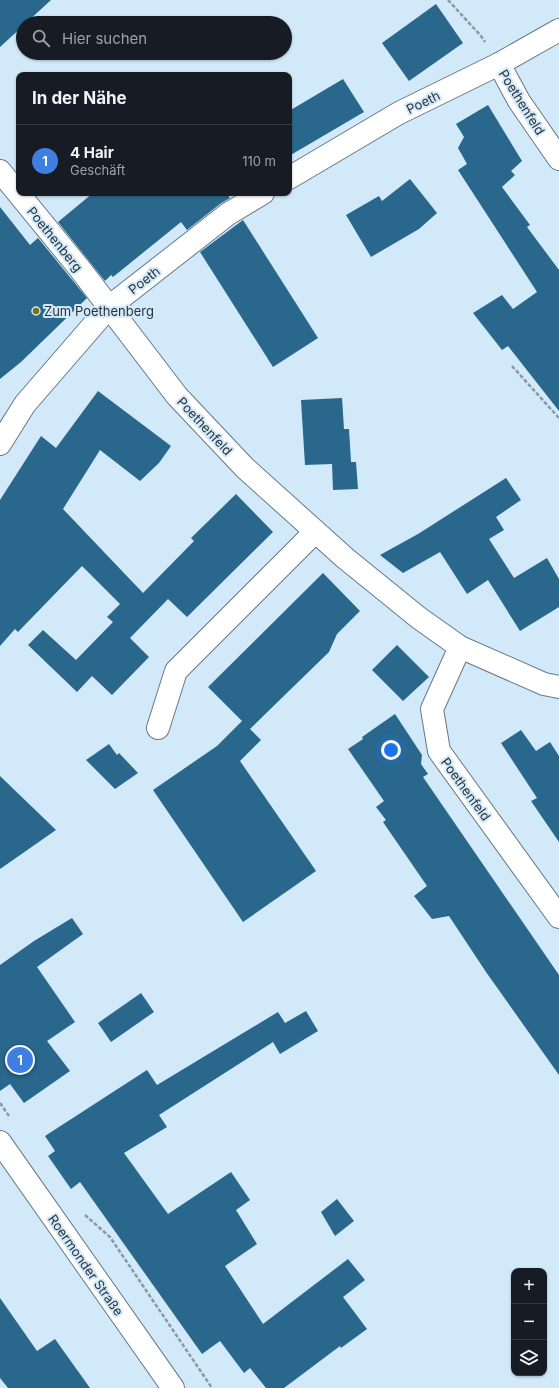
<!DOCTYPE html>
<html lang="de">
<meta charset="utf-8">
<style>
body{margin:0;font-family:Inter,sans-serif;background:#242831;color:#f1f3f6}
.controls{position:absolute;right:12px;bottom:12px;display:grid;overflow:hidden;border-radius:8px;box-shadow:0 1px 3px #0004}
.controls button{width:36px;height:36px;display:grid;place-items:center;padding:0;border:0;border-bottom:1px solid #363941;background:#171b24;color:#f1f3f6;font:20px sans-serif}
.you{position:absolute;left:391px;top:750px;width:14px;height:14px;margin:-10px;border:3px solid #fff;border-radius:50%;background:#1a73e8;box-shadow:0 0 0 6px #1a73e833}
.badge{display:grid;place-items:center;width:26px;height:26px;border-radius:50%;background:#7c3aed;color:#fff;font-size:13px;font-weight:700}
.pin{position:absolute;translate:-50% -50%;border:2px solid #fff;box-shadow:0 1px 4px #0006}
.list{margin:0;padding:0;list-style:none}
h2{display:flex;justify-content:space-between;align-items:center;height:52px;margin:0;padding:0 16px;font-size:17px}
h2 small{font-size:13px;font-weight:400;color:#9ea1a6}
.list li{display:grid;grid-template-columns:26px 1fr auto;gap:12px;align-items:center;box-sizing:border-box;height:72px;padding:0 16px;border-top:1px solid #363941}
.list b{display:block;font-size:15px;white-space:nowrap}
.list p{margin:0;font-size:13px;white-space:nowrap;color:#9ea1a6}
.list em{font-size:13px;font-style:normal;color:#9ea1a6}
.icon{flex:none;width:22px;height:22px;fill:none;stroke:currentColor;stroke-width:2;stroke-linecap:round;stroke-linejoin:round}
.map{position:relative;flex:none;width:559px;height:1388px;overflow:hidden}
.search{position:absolute;background:#171b24;box-shadow:0 1px 3px #0004;left:16px;top:16px;width:276px;height:44px;display:flex;align-items:center;gap:10px;box-sizing:border-box;padding:0 14px;border-radius:22px;color:#9ea1a6;font-size:15px}
.panel{position:absolute;background:#171b24;box-shadow:0 1px 3px #0004;left:16px;top:72px;width:276px;height:124px;border-radius:8px}
.map>svg:first-child{display:block}
.building{fill:#29678d}
.lines{fill:none;stroke-linecap:round;stroke-linejoin:round}
.minor-casing{stroke:#657988;stroke-width:24}
.secondary-casing{stroke:#657988;stroke-width:24}
.path{stroke:#899aa6;stroke-width:2.5;stroke-dasharray:4 2;stroke-linecap:butt}
.minor{stroke:#fff;stroke-width:22}
.secondary{stroke:#fff;stroke-width:22}
.poi-dot{fill:#7c7213;stroke:#d2e9f9;stroke-width:1.5}
.labels{text-anchor:middle;stroke-width:4;stroke-linejoin:round;paint-order:stroke}
.street-label{font-size:13px;fill:#2a333a;stroke:#d2e9f9}
.poi-label{font-size:13px;fill:#2a333a;stroke:#d2e9f9;text-anchor:start}
</style>
<div class="map">
<svg width="559" height="1388" viewBox="0 0 559 1388">
<rect width="100%" height="100%" fill="#d2e9f9"/>
<g class="building">
<polygon points="0,0 51,0 26,23 23,23 23,26 0,47"/>
<polygon points="436,4 463,43 409,81 382,43"/>
<polygon points="343,79 364,112 289,156 289,111"/>
<polygon points="488,105 522,161 511,171 515,175 502,187 530,225 527,227 559,270 559,411 508,346 502,350 473,313 502,295 513,309 537,292 458,170 467,164 458,148 464,137 456,124"/>
<polygon points="410,179 437,213 419,229 371,257 346,215 379,196 382,201"/>
<polygon points="93,193 226,193 230,198 220,204 187,230 181,222 113,277 111,275 105,281 58,222"/>
<polygon points="0,207 30,245 38,238 87,298 21,362 0,379"/>
<polygon points="243,220 318,338 273,367 200,252"/>
<polygon points="98,391 171,446 159,463 140,481 100,450 63,509 143,593 194,541 191,538 236,494 273,532 187,617 168,599 130,638 149,657 112,695 92,676 77,692 28,645 43,630 76,660 113,622 107,617 120,604 82,566 18,632 15,629 0,646 0,500 41,436 56,448"/>
<polygon points="342,398 344,429 349,429 351,462 356,462 358,489 333,490 332,464 305,465 301,400"/>
<polygon points="506,478 521,500 496,517 504,530 489,539 514,578 547,558 559,579 559,607 520,631 488,580 467,594 440,552 403,573 380,555 418,534"/>
<polygon points="323,573 360,611 337,634 329,652 250,729 261,740 240,761 316,871 243,922 153,790 217,746 242,721 208,687"/>
<polygon points="397,645 429,677 403,701 372,670"/>
<polygon points="395,714 422,755 421,764 428,774 423,777 559,975 559,1075 486,972 449,916 432,919 414,896 427,886 383,822 386,820 376,807 384,801 348,749 363,739 362,737"/>
<polygon points="521,730 536,751 550,742 559,756 559,842 531,801 537,798 501,743"/>
<polygon points="109,744 117,755 119,753 138,773 115,789 86,760"/>
<polygon points="0,776 56,830 0,869"/>
<polygon points="72,918 83,934 37,967 75,1022 47,1041 70,1071 24,1103 10,1084 0,1091 0,965 34,941"/>
<polygon points="141,993 154,1012 111,1042 98,1023"/>
<polygon points="306,1011 318,1031 280,1054 273,1042 159,1115 167,1127 124,1153 168,1214 231,1172 250,1200 236,1210 257,1244 225,1266 263,1324 348,1259 365,1280 343,1297 367,1329 341,1348 340,1346 284,1388 266,1388 250,1368 244,1373 220,1341 202,1354 80,1182 71,1189 48,1156 55,1151 45,1136 147,1070 157,1085 278,1012 285,1023"/>
<polygon points="337,1199 354,1221 335,1236 321,1212"/>
<polygon points="0,1298 37,1351 55,1339 90,1388 8,1388 0,1378"/>
</g>
<g class="lines">
<defs>
<g id="minor">
<polyline points="499,64 519,101 559,159"/>
<polyline points="0,171 80,269 177,396 245,468 345,558 419,618 460,647 544,684 559,687"/>
<polyline points="289,178 399,113 499,64 559,30"/>
<polyline points="0,444 25,404 109,307 228,214 263,193"/>
<polyline points="460,647 432,709 439,751 559,917"/>
<polyline points="158,728 176,671 315,532"/>
</g>
<polyline id="secondary" points="0,1142 173,1388"/>
</defs>
<use href="#minor" class="minor-casing"/>
<use href="#secondary" class="secondary-casing"/>
<g class="path">
<polyline points="448,0 481,36 485,42"/>
<polyline points="512,366 559,418"/>
<polyline points="0,1103 9,1116"/>
<polyline points="85,1215 110,1237 212,1388"/>
</g>
<use href="#minor" class="minor"/>
<use href="#secondary" class="secondary"/>
</g>
<circle class="poi-dot" cx="36" cy="311" r="4"/>
<g class="labels">
<g class="street-label">
<text transform="translate(423 102) rotate(-26)" y="5">Poeth</text>
<text transform="translate(522 102) rotate(58)" y="5">Poethenfeld</text>
<text transform="translate(55 239) rotate(51)" y="5">Poethenberg</text>
<text transform="translate(144 280) rotate(-38)" y="5">Poeth</text>
<text transform="translate(205 426) rotate(47)" y="5">Poethenfeld</text>
<text transform="translate(466 789) rotate(54)" y="5">Poethenfeld</text>
<text transform="translate(86 1265) rotate(55)" y="5">Roermonder Straße</text>
</g>
<g class="poi-label">
<text x="44" y="316">Zum Poethenberg</text>
</g>
</g>
</svg>
<div class="controls">
<button>+</button>
<button>−</button>
<button><svg class="icon" aria-label="layers" viewBox="0 0 24 24"><path d="M12 4l9 5-9 5-9-5zM3 14l9 5 9-5"/></svg></button>
</div>
<div class="you"></div>
<div class="pin badge" style="left:20px;top:1060px;background:#3f7fe0">1</div>
<div class="search"><svg class="icon" aria-label="search" viewBox="0 0 24 24"><circle cx="10" cy="10" r="6"/><path d="M15 15l6 6"/></svg>Hier suchen</div>
<section class="panel">
<h2>In der Nähe<small></small></h2>
<ul class="list">
<li><span class="badge" style="background:#3f7fe0">1</span><div><b>4 Hair</b><p>Geschäft</p></div><em>110 m</em></li>
</ul>
</section>
</div>
